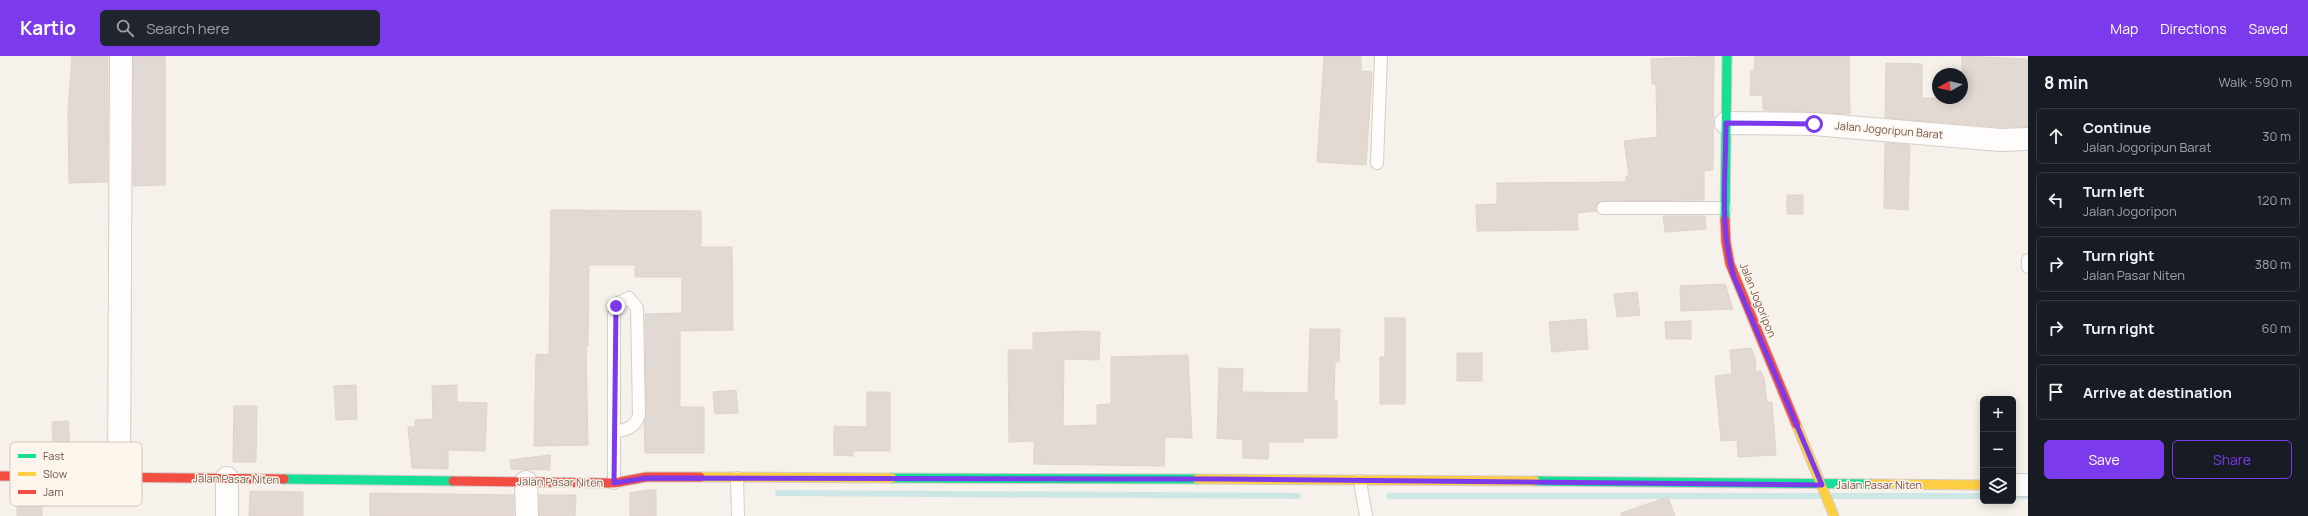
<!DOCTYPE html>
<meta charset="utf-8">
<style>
body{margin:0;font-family:Manrope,sans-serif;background:#20242c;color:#f1f3f6}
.controls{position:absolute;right:12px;bottom:12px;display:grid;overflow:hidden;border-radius:6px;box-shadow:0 2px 10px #0003}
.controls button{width:36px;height:36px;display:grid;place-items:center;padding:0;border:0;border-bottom:1px solid #363941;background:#171b24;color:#f1f3f6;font:20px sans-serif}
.compass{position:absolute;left:1932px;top:12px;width:36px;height:36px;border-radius:50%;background:#171b24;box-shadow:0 2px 10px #0003;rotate:262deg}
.stop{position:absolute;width:12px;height:12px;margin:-9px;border:3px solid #7c3aed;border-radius:50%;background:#fff}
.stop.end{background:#7c3aed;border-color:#fff;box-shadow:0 1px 4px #0008}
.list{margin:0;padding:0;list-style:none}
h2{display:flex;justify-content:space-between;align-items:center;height:52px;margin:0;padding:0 16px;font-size:17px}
h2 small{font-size:13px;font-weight:400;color:#9ea1a6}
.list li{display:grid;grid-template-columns:26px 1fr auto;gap:12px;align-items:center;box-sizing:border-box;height:56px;margin:0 8px 8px;padding:0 8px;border:1px solid #363941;border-radius:6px}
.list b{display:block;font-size:15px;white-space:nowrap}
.list p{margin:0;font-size:13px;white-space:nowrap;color:#9ea1a6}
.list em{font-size:13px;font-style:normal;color:#9ea1a6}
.actions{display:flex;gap:8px;padding:12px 16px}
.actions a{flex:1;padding:9px 0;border:1px solid #7c3aed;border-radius:6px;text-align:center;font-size:14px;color:#7c3aed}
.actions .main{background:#7c3aed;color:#fff}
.icon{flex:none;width:22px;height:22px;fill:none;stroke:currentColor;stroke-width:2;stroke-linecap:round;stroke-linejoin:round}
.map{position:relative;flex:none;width:2028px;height:460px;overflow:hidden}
header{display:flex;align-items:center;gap:24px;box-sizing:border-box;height:56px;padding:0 20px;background:#7c3aed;color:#fff}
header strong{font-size:19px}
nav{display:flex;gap:22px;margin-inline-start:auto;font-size:14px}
.search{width:280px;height:36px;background:#20242c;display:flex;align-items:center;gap:10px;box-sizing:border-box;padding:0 14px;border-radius:6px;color:#9ea1a6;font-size:15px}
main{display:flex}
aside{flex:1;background:#171b24}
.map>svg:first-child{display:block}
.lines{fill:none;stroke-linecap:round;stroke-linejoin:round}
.stream{stroke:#cde7e6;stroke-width:6}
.building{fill:#e3d9d3;stroke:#dfd4cd}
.lane-casing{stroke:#d5cdc8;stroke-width:14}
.street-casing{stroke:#d5cdc8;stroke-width:24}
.fast-casing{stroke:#d5ccc8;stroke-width:11}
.slow-casing{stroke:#d5ccc8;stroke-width:11}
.jam-casing{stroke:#d5ccc8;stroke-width:11}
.lane{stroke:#fefdfc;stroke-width:12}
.street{stroke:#fefdfc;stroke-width:22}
.fast{stroke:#16e098;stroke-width:9}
.slow{stroke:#ffcf43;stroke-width:9}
.jam{stroke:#f24e42;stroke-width:9}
.route{stroke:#7c3aed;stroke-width:5}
.labels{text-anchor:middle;stroke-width:3;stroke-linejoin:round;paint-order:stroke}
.street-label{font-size:11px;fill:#74564c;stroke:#fef5ec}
.key{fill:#fef5ec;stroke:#d5c5bc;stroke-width:1}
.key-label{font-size:11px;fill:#74564c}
</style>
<header>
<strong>Kartio</strong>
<div class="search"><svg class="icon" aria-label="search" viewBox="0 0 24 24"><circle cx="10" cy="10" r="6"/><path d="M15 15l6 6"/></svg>Search here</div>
<nav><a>Map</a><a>Directions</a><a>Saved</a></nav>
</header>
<main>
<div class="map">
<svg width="2028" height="460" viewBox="0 0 2028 460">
<rect width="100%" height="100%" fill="#f6f1eb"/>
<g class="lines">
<g class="stream">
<polyline points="778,437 1298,440"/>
<polyline points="1389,440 1821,440"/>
<polyline points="1831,440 1983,440"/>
<polyline points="2013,440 2028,440"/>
</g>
</g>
<g class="building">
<polygon points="72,0 108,0 108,126 69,127 68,55"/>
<polygon points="133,0 165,0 165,129 133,130"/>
<polygon points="1324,0 1361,0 1361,15 1372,16 1366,109 1317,106"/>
<polygon points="1714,0 1713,114 1704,115 1704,144 1603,145 1597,148 1596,155 1577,157 1578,174 1477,175 1476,149 1497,148 1497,127 1626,126 1626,120 1629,120 1624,85 1657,81 1656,28 1652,28 1651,3"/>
<polygon points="1755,0 1849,0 1850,58 1763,54 1763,40 1750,39 1751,15 1754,15"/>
<polygon points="1962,0 2028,3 2028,71 2000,71 1885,62 1886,7 1922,8 1922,42 1962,42"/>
<polygon points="1885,87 1910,89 1908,154 1884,152"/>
<rect x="1787" y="139" width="16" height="19"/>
<polygon points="551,154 701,155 701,191 732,191 733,274 680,275 680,351 704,351 704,397 645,397 644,366 646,359 645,258 682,257 682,221 635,221 635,209 589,209 588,290 586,290 588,389 534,390 536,298 549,299"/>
<polygon points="1663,160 1705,160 1706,173 1665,176"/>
<polygon points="1725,228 1733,253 1681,255 1680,230"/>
<polygon points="1637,236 1640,259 1617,261 1614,238"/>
<polygon points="1385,262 1405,262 1405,348 1380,348 1380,301 1385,301"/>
<polygon points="1586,263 1588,293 1552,296 1549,266"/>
<polygon points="1691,265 1691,283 1666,283 1665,266"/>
<polygon points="1310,273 1340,273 1339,306 1335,306 1334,344 1337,344 1337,382 1303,382 1303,386 1269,386 1268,403 1243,402 1243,384 1217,382 1219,312 1243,313 1242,336 1308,337"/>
<polygon points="1083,275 1100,276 1099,304 1064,303 1063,370 1097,369 1097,349 1111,348 1111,301 1188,299 1192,382 1165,381 1164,410 1034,408 1034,385 1009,386 1008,294 1033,294 1033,277"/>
<polygon points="1751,292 1755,301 1756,316 1761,315 1764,322 1767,347 1772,346 1776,399 1738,401 1737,384 1721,385 1715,320 1732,318 1730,294"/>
<rect x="1457" y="297" width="25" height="28"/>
<polygon points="356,329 357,363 336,364 334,330"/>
<polygon points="457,329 457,346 487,347 485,395 448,394 448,413 412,412 408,371 415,371 415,364 433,363 432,330"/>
<polygon points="736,334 738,357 715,358 713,336"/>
<polygon points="867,336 890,336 890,395 853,395 853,400 834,399 834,370 867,371"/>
<polygon points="234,350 257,350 256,406 233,406"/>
<polygon points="68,365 71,406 54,407 52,366"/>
<polygon points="550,399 550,414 511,413 510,404"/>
<polygon points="647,434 656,434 656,460 630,460 630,437"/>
<polygon points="250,435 303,436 303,460 249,460"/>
<rect x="17" y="436" width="25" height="24"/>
<polygon points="370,437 514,439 514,460 370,460"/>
<polygon points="539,439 576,439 575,460 539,460"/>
<polygon points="1668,441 1675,460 1621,460 1621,457"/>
</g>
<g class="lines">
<defs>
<g id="lane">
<polyline points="1377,107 1381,0"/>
<polyline points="1603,152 1725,152"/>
<polyline points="2028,211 2028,204"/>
<path d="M614 376C626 374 635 372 639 359L637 252 629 242 618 247 614 259V427"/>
<polyline points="737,422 738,460"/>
<polyline points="1360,425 1366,460"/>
</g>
<g id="street">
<polyline points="1726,67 1814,68 2000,84 2028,83"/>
<polyline points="119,422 121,0"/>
<polyline points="526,426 527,460"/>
<polyline points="2013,429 2028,429"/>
<polyline points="227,460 227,422"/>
</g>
<g id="fast">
<polyline points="1725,164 1727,0"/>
<polyline points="892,422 1197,423"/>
<polyline points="284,423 453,425"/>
<polyline points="1535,425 1872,428"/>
</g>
<g id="slow">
<polyline points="1796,368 1834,460"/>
<polyline points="700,421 892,422"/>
<polyline points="1197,423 1535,425"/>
<polyline points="1872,428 1983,429"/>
</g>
<g id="jam">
<polyline points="1725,164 1726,186 1730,208 1796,368"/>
<polyline points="0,420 284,423"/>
<polyline points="453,425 614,427 646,421 700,421"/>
</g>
</defs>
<use href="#lane" class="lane-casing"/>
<use href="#street" class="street-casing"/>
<use href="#fast" class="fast-casing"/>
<use href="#slow" class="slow-casing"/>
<use href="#jam" class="jam-casing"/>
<use href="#lane" class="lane"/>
<use href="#street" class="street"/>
<use href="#fast" class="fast"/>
<use href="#slow" class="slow"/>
<use href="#jam" class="jam"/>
</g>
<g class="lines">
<path class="route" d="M616 250 614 427 646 422 1221 423 1822 429 1734 221C1719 172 1726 117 1726 67L1814 68"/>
</g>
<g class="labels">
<g class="street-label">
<text transform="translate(1889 74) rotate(5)" y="4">Jalan Jogoripun Barat</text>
<text transform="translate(1758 244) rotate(68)" y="4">Jalan Jogoripon</text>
<text transform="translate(236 423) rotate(1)" y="4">Jalan Pasar Niten</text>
<text transform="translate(560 426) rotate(1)" y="4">Jalan Pasar Niten</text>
<text x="1879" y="433">Jalan Pasar Niten</text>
</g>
</g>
<rect x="10" y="386" width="132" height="64" rx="6" class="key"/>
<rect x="18" y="398" width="18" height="4" fill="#16e098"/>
<rect x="18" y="416" width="18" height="4" fill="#ffcf43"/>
<rect x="18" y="434" width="18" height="4" fill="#f24e42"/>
<g class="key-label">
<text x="43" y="404">Fast</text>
<text x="43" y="422">Slow</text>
<text x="43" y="440">Jam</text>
</g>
</svg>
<div class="controls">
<button>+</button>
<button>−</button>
<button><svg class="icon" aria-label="layers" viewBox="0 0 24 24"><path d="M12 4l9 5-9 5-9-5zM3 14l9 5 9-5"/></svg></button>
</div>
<svg class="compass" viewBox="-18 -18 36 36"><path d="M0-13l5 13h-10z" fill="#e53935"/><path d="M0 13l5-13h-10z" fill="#9ea1a6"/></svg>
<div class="stop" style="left:1814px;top:68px"></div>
<div class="stop end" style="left:616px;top:250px"></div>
</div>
<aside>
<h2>8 min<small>Walk · 590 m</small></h2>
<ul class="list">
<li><svg class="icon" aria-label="ahead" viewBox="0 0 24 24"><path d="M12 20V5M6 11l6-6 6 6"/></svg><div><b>Continue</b><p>Jalan Jogoripun Barat</p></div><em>30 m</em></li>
<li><svg class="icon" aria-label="left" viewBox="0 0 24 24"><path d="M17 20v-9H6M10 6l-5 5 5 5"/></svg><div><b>Turn left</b><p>Jalan Jogoripon</p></div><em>120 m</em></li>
<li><svg class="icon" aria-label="right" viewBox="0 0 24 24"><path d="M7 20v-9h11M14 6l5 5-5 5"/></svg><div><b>Turn right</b><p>Jalan Pasar Niten</p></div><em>380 m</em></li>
<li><svg class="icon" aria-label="right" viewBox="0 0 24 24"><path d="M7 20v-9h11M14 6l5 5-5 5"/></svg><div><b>Turn right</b></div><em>60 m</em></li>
<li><svg class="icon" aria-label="arrive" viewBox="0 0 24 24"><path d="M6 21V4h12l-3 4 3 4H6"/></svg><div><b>Arrive at destination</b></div></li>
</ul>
<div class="actions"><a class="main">Save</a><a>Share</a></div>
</aside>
</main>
